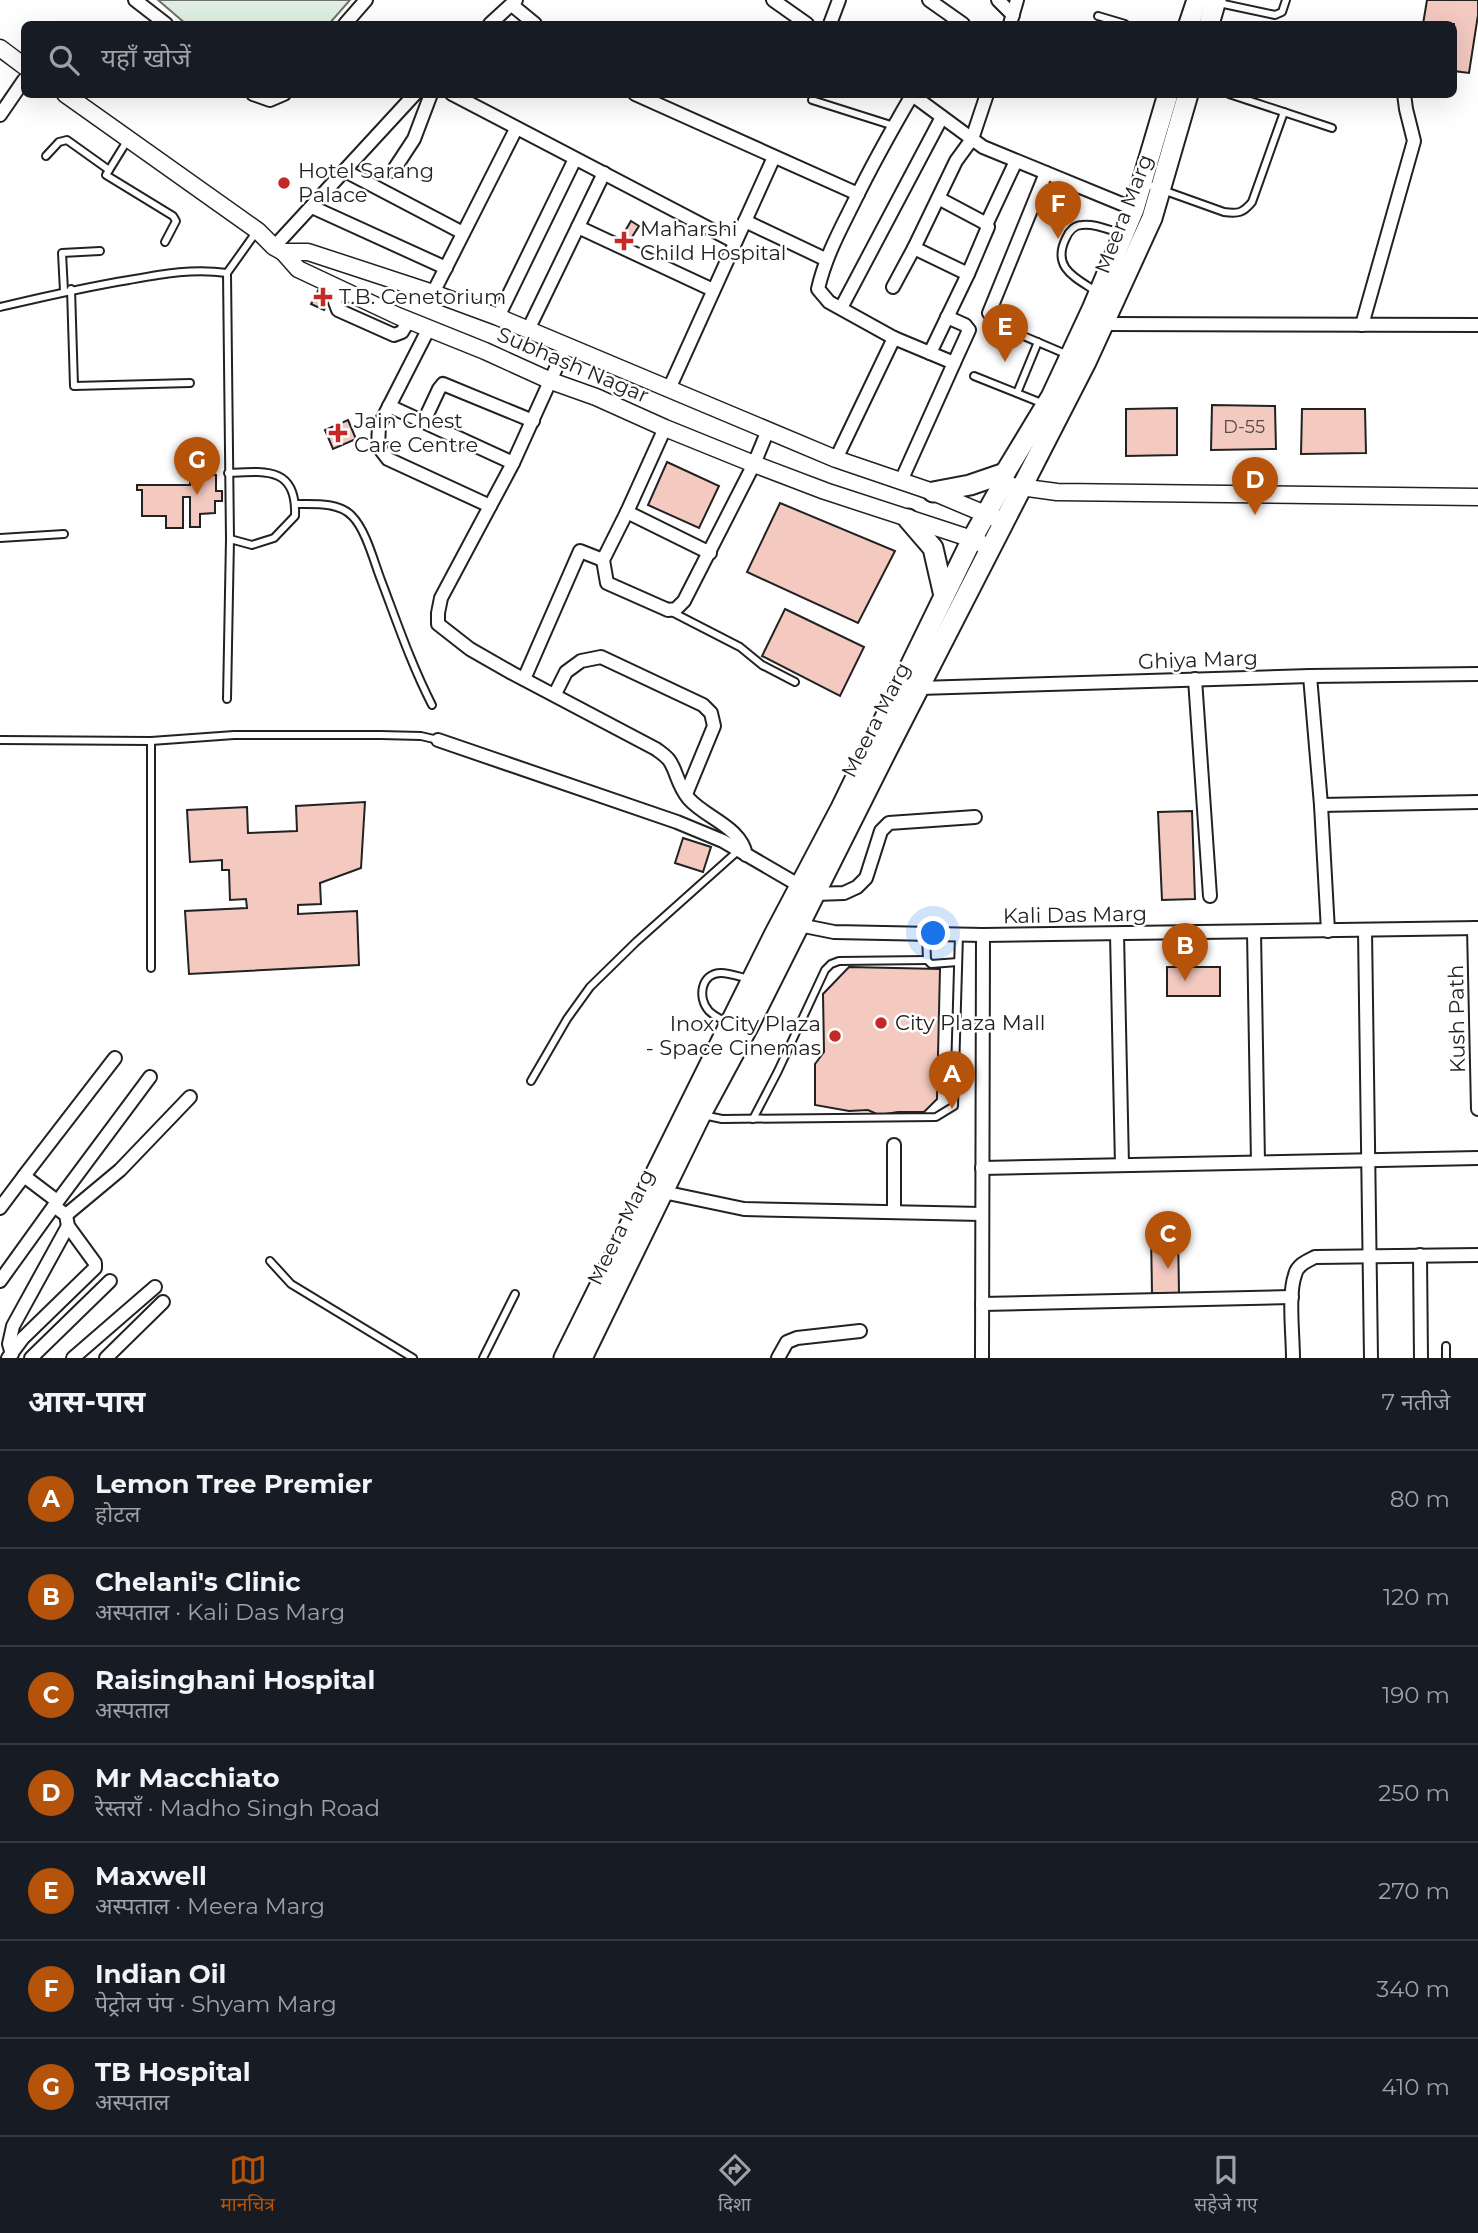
<!DOCTYPE html>
<html lang="hi">
<meta charset="utf-8">
<style>
body{margin:0;font-family:Montserrat,"Noto Sans Devanagari",sans-serif;background:#20242c;color:#f1f3f6}
.you{position:absolute;left:934px;top:934px;width:24px;height:24px;margin:-18px;border:5px solid #fff;border-radius:50%;background:#1a73e8;box-shadow:0 0 0 10px #1a73e833}
.badge{display:grid;place-items:center;width:46px;height:46px;border-radius:50%;background:#b45309;color:#fff;font-size:23px;font-weight:700}
.pin{position:absolute;translate:-50% -58px;filter:drop-shadow(0 2px 4px #0008)}
.pin::after{content:'';position:absolute;top:37px;width:24px;height:21px;background:inherit;clip-path:polygon(0 0,100% 0,50% 100%)}
.list{margin:0;padding:0;list-style:none}
h2{display:flex;justify-content:space-between;align-items:center;height:91px;margin:0;padding:0 28px;font-size:30px}
h2 small{font-size:23px;font-weight:400;color:#9ea1a6}
.list li{display:grid;grid-template-columns:46px 1fr auto;gap:21px;align-items:center;box-sizing:border-box;height:98px;padding:0 28px;border-top:2px solid #363941}
.list b{display:block;font-size:26px;white-space:nowrap}
.list p{margin:0;font-size:23px;white-space:nowrap;color:#9ea1a6}
.list em{font-size:23px;font-style:normal;color:#9ea1a6}
.icon{flex:none;width:38px;height:38px;fill:none;stroke:currentColor;stroke-width:2;stroke-linecap:round;stroke-linejoin:round}
.map{position:relative;flex:none;width:1478px;height:1358px;overflow:hidden}
.search{position:absolute;background:#171b24;box-shadow:0 7px 28px #0002;left:21px;right:21px;top:21px;height:77px;display:flex;align-items:center;gap:18px;box-sizing:border-box;padding:0 24px;border-radius:10px;color:#9ea1a6;font-size:26px}
.sheet{height:777px;background:#171b24}
nav{display:flex;justify-content:space-around;align-items:center;box-sizing:border-box;height:98px;border-top:2px solid #363941;background:#171b24;font-size:19px;color:#9ea1a6}
nav a{display:grid;justify-items:center;gap:4px}
nav .on{color:#b45309}
.map>svg:first-child{display:block}
.green{fill:#e0efe3;stroke:#6f6f6f;stroke-width:2}
.building{fill:#f3c9c0;stroke:#222;stroke-width:2}
.lines{fill:none;stroke-linecap:round;stroke-linejoin:round}
.service-casing{stroke:#222;stroke-width:10}
.minor-casing{stroke:#222;stroke-width:16}
.tertiary-casing{stroke:#222;stroke-width:19}
.primary-casing{stroke:#222;stroke-width:23}
.service{stroke:#fff;stroke-width:6}
.minor{stroke:#fff;stroke-width:12}
.tertiary{stroke:#fff;stroke-width:16}
.primary{stroke:#fff;stroke-width:19}
.poi-dot{fill:#c62828;stroke:#fff;stroke-width:2.5}
.labels{text-anchor:middle;stroke-width:5;stroke-linejoin:round;paint-order:stroke}
.number-label{font-size:18px;fill:#564c4a}
.poi-label{font-size:21px;fill:#222;stroke:#fff;text-anchor:start}
.street-label{font-size:21px;fill:#222;stroke:#fff}
</style>
<div class="map">
<svg width="1478" height="1358" viewBox="0 0 1478 1358">
<rect width="100%" height="100%" fill="#fff"/>
<polygon class="green" points="158,0 350,0 329,24 186,24"/>
<g class="building">
<polygon points="1427,0 1478,0 1478,15 1469,73 1454,71 1454,24 1423,24"/>
<polygon points="631,221 639,226 625,248 618,243"/>
<polygon points="321,285 334,292 324,310 311,304"/>
<polygon points="1212,405 1275,406 1276,449 1211,450"/>
<polygon points="1177,408 1177,455 1126,456 1126,409"/>
<polygon points="1302,409 1365,409 1366,453 1301,454"/>
<polygon points="348,420 356,439 333,449 325,430"/>
<polygon points="190,459 200,459 201,475 216,475 216,491 222,491 222,501 215,501 215,513 200,514 200,527 190,527 190,497 183,497 183,528 166,528 166,516 142,516 142,490 137,490 137,485 190,485"/>
<polygon points="667,462 719,486 699,528 648,505"/>
<polygon points="780,503 895,551 858,623 747,572"/>
<polygon points="785,609 864,647 840,696 762,656"/>
<polygon points="365,802 361,868 320,883 321,904 298,905 298,914 357,911 359,965 189,974 185,911 247,908 246,899 230,900 229,870 222,870 222,860 190,862 187,810 247,807 248,833 297,831 296,806"/>
<polygon points="1192,811 1195,899 1162,900 1158,812"/>
<polygon points="683,838 711,847 703,872 675,863"/>
<polygon points="849,967 940,969 937,1099 924,1112 898,1112 879,1115 868,1110 849,1111 815,1105 815,1064 824,1052 823,994"/>
<rect x="1167" y="967" width="53" height="29"/>
<polygon points="1178,1232 1179,1293 1152,1293 1151,1233"/>
</g>
<g class="lines">
<defs>
<g id="service">
<polyline points="1219,3 1275,15 1282,12 1286,0"/>
<polyline points="1098,16 1125,24"/>
<polyline points="1229,94 1332,128"/>
<polyline points="812,100 894,126"/>
<polyline points="127,141 106,175 173,216 176,221 165,242"/>
<polyline points="46,156 59,142 67,140 109,170"/>
<path d="M1143 183 1224 212C1238 214 1243 213 1252 202L1284 112"/>
<polyline points="71,289 74,386 190,383"/>
<polyline points="64,291 62,253 100,251"/>
<path d="M1097 292C1076 278 1051 268 1066 238 1069 231 1075 225 1082 225 1094 223 1109 230 1120 233"/>
<path d="M0 307C43 297 85 287 129 280 162 274 193 268 227 273"/>
<polyline points="993,323 1068,355"/>
<polyline points="974,376 1044,404"/>
<polyline points="1017,393 1038,342"/>
<path d="M228 473C266 471 297 467 295 516L274 538 252 545 230 539"/>
<path d="M296 504C314 504 339 502 352 516 366 530 374 562 381 580 397 622 411 664 432 705"/>
<polyline points="0,538 64,534"/>
<polyline points="670,611 740,647 762,665 795,682"/>
<polyline points="227,699 230,539 227,273 257,231"/>
<polyline points="0,740 151,741 234,735 381,735 421,736 438,740"/>
<polyline points="926,934 927,960 931,964 958,962"/>
<polyline points="151,968 151,741"/>
<path d="M728 1023C721 1019 714 1016 709 1011 697 998 701 973 721 973 730 973 740 977 749 979"/>
<polyline points="531,1081 567,1019 590,987 636,942 739,850"/>
<polyline points="703,1115 722,1119 936,1117 954,1106 959,935"/>
<polyline points="753,1119 778,1071 825,970 831,964 839,961 927,960"/>
<polyline points="270,1261 291,1284 413,1358"/>
<polyline points="1446,1346 1446,1358"/>
<polyline points="483,1358 515,1294"/>
</g>
<g id="minor">
<polyline points="135,0 166,24"/>
<polyline points="773,0 807,24"/>
<polyline points="929,0 963,24"/>
<polyline points="998,0 1013,15"/>
<polyline points="512,5 535,24"/>
<polyline points="345,24 366,0"/>
<polyline points="490,24 516,0"/>
<polyline points="830,24 839,0"/>
<polyline points="1010,24 1017,0"/>
<polyline points="253,94 270,100 284,94"/>
<polyline points="452,94 735,242"/>
<polyline points="635,94 858,194"/>
<polyline points="911,94 983,147 1134,209"/>
<polyline points="0,115 24,80"/>
<polyline points="345,171 463,233"/>
<polyline points="393,171 414,139 431,94"/>
<polyline points="938,198 985,223 988,227 968,274 914,248 956,161 972,139 987,94"/>
<polyline points="312,207 446,268"/>
<polyline points="745,221 825,259"/>
<polyline points="986,225 1016,161"/>
<polyline points="578,227 713,290"/>
<polyline points="274,247 415,94"/>
<polyline points="893,287 914,248"/>
<polyline points="340,289 335,302 338,310 394,335 402,332 409,320"/>
<polyline points="433,293 516,129"/>
<polyline points="841,308 942,117"/>
<polyline points="989,313 1046,173"/>
<polyline points="498,317 575,159"/>
<polyline points="947,317 965,325 969,330 954,363"/>
<polyline points="1104,324 1478,325"/>
<polyline points="1362,325 1414,141 1406,109 1404,94"/>
<polyline points="429,328 379,426 378,446 388,459 490,506"/>
<polyline points="528,330 604,173"/>
<polyline points="894,338 954,363 901,481"/>
<path d="M566 346 513 463 441 598 438 613V624L470 649 512 673 656 749C660 752 666 756 669 760 677 771 677 785 689 799 706 818 741 827 746 855"/>
<polyline points="930,353 968,274"/>
<polyline points="669,389 774,157"/>
<polyline points="389,406 513,463"/>
<polyline points="424,421 439,389 443,384 533,421"/>
<polyline points="665,428 627,512 603,560 607,583 668,610 676,609 684,601 754,464 768,430"/>
<path d="M836 459 894 338 829 302 818 289C825 258 839 232 853 204 871 167 891 131 912 95"/>
<polyline points="627,512 710,553"/>
<polyline points="1310,676 1321,805 1328,931"/>
<polyline points="524,679 580,551 603,560"/>
<polyline points="1195,679 1210,896"/>
<polyline points="919,688 1310,676 1478,674"/>
<polyline points="555,694 566,672 581,661 601,657 703,705 711,713 714,726 686,794"/>
<polyline points="438,740 677,822 723,841 814,894 844,893 857,887 866,878 881,831 889,823 975,817"/>
<polyline points="1321,805 1478,802"/>
<polyline points="794,924 834,932 983,935 1478,928"/>
<polyline points="1474,928 1478,1109"/>
<polyline points="1365,930 1371,1358"/>
<polyline points="1254,932 1258,1162"/>
<polyline points="1117,934 1122,1165"/>
<polyline points="982,1168 1478,1158"/>
<polyline points="24,1176 115,1058"/>
<polyline points="663,1192 744,1209 982,1214"/>
<polyline points="54,1206 150,1077"/>
<polyline points="0,1208 24,1176 57,1201"/>
<polyline points="894,1212 894,1145"/>
<polyline points="66,1215 120,1170 190,1097"/>
<polyline points="1420,1255 1421,1358"/>
<polyline points="0,1281 54,1206 66,1215 68,1226 95,1263 95,1268 23,1338 8,1358"/>
<polyline points="982,1304 1292,1297"/>
<polyline points="12,1354 9,1344 13,1326 68,1226"/>
<polyline points="31,1358 110,1281"/>
<polyline points="73,1358 155,1287"/>
<polyline points="106,1358 163,1302"/>
<polyline points="778,1358 787,1342 797,1338 860,1331"/>
<polyline points="982,1358 983,935"/>
<path d="M1293 1358C1293 1336 1288 1294 1295 1275 1297 1265 1307 1261 1315 1257L1478 1255"/>
</g>
<g id="tertiary">
<polyline points="0,48 24,66"/>
<polyline points="65,94 258,231 274,247 283,252 298,269 398,316 485,351 551,381 596,397 665,428 754,464 825,491 972,539 990,548"/>
<polyline points="283,252 308,252 433,293 498,317 836,459 933,492 997,519"/>
<polyline points="1012,486 1057,492 1478,497"/>
</g>
<g id="primary">
<polyline points="1189,24 1197,0"/>
<polyline points="1209,24 1216,0"/>
<polyline points="933,492 970,485 1005,473"/>
<polyline points="908,519 933,548 944,596"/>
<polyline points="564,1358 774,935 841,808 972,539 1000,489 1005,473 1051,397 1093,307 1134,209 1168,94"/>
<polyline points="582,1358 701,1114 749,1025 886,752 1086,362 1152,218 1188,94"/>
</g>
</defs>
<use href="#service" class="service-casing"/>
<use href="#minor" class="minor-casing"/>
<use href="#tertiary" class="tertiary-casing"/>
<use href="#primary" class="primary-casing"/>
<use href="#service" class="service"/>
<use href="#minor" class="minor"/>
<use href="#tertiary" class="tertiary"/>
<use href="#primary" class="primary"/>
</g>
<g class="poi-dot">
<circle cx="284" cy="183" r="7"/>
<path d="M620.5 230.5h7v7h7v7h-7v7h-7v-7h-7v-7h7z"/>
<path d="M319.5 286.5h7v7h7v7h-7v7h-7v-7h-7v-7h7z"/>
<path d="M334.5 422.5h7v7h7v7h-7v7h-7v-7h-7v-7h7z"/>
<circle cx="881" cy="1023" r="7"/>
<circle cx="835" cy="1036" r="7"/>
</g>
<g class="labels">
<g class="number-label">
<text x="1244" y="433">D-55</text>
</g>
<g class="poi-label">
<text x="298" y="178">Hotel Sarang<tspan x="298" dy="24">Palace</tspan></text>
<text x="640" y="236">Maharshi<tspan x="640" dy="24">Child Hospital</tspan></text>
<text x="339" y="304">T.B. Cenetorium</text>
<text x="354" y="428">Jain Chest<tspan x="354" dy="24">Care Centre</tspan></text>
<text x="895" y="1030">City Plaza Mall</text>
<text x="821" y="1031" text-anchor="end">Inox City Plaza<tspan x="821" dy="24">- Space Cinemas</tspan></text>
</g>
<g class="street-label">
<text transform="translate(1124 214) rotate(-69)" y="7">Meera Marg</text>
<text transform="translate(573 365) rotate(23)" y="7">Subhash Nagar</text>
<text transform="translate(1198 660) rotate(-2)" y="7">Ghiya Marg</text>
<text transform="translate(876 720) rotate(-63)" y="7">Meera Marg</text>
<text transform="translate(1075 915) rotate(-1)" y="7">Kali Das Marg</text>
<text transform="translate(1457 1019) rotate(-91)" y="7">Kush Path</text>
<text transform="translate(621 1227) rotate(-64)" y="7">Meera Marg</text>
</g>
</g>
</svg>
<div class="you"></div>
<div class="pin badge" style="left:952px;top:1109px">A</div>
<div class="pin badge" style="left:1185px;top:981px">B</div>
<div class="pin badge" style="left:1168px;top:1269px">C</div>
<div class="pin badge" style="left:1255px;top:515px">D</div>
<div class="pin badge" style="left:1005px;top:362px">E</div>
<div class="pin badge" style="left:1058px;top:239px">F</div>
<div class="pin badge" style="left:197px;top:495px">G</div>
<div class="search"><svg class="icon" aria-label="search" viewBox="0 0 24 24"><circle cx="10" cy="10" r="6"/><path d="M15 15l6 6"/></svg>यहाँ खोजें</div>
</div>
<section class="sheet">
<h2>आस-पास<small>7 नतीजे</small></h2>
<ul class="list">
<li><span class="badge">A</span><div><b>Lemon Tree Premier</b><p>होटल</p></div><em>80 m</em></li>
<li><span class="badge">B</span><div><b>Chelani's Clinic</b><p>अस्पताल · Kali Das Marg</p></div><em>120 m</em></li>
<li><span class="badge">C</span><div><b>Raisinghani Hospital</b><p>अस्पताल</p></div><em>190 m</em></li>
<li><span class="badge">D</span><div><b>Mr Macchiato</b><p>रेस्तराँ · Madho Singh Road</p></div><em>250 m</em></li>
<li><span class="badge">E</span><div><b>Maxwell</b><p>अस्पताल · Meera Marg</p></div><em>270 m</em></li>
<li><span class="badge">F</span><div><b>Indian Oil</b><p>पेट्रोल पंप · Shyam Marg</p></div><em>340 m</em></li>
<li><span class="badge">G</span><div><b>TB Hospital</b><p>अस्पताल</p></div><em>410 m</em></li>
</ul>
</section>
<nav>
<a class="on"><svg class="icon" aria-label="map" viewBox="0 0 24 24"><path d="M3 6l6-2 6 2 6-2v14l-6 2-6-2-6 2zM9 4v14M15 6v14"/></svg>मानचित्र</a>
<a><svg class="icon" aria-label="directions" viewBox="0 0 24 24"><path d="M12 3l9 9-9 9-9-9zM9 14v-3h6M13 9l2 2-2 2"/></svg>दिशा</a>
<a><svg class="icon" aria-label="saved" viewBox="0 0 24 24"><path d="M7 4h10v16l-5-4-5 4z"/></svg>सहेजे गए</a>
</nav>
